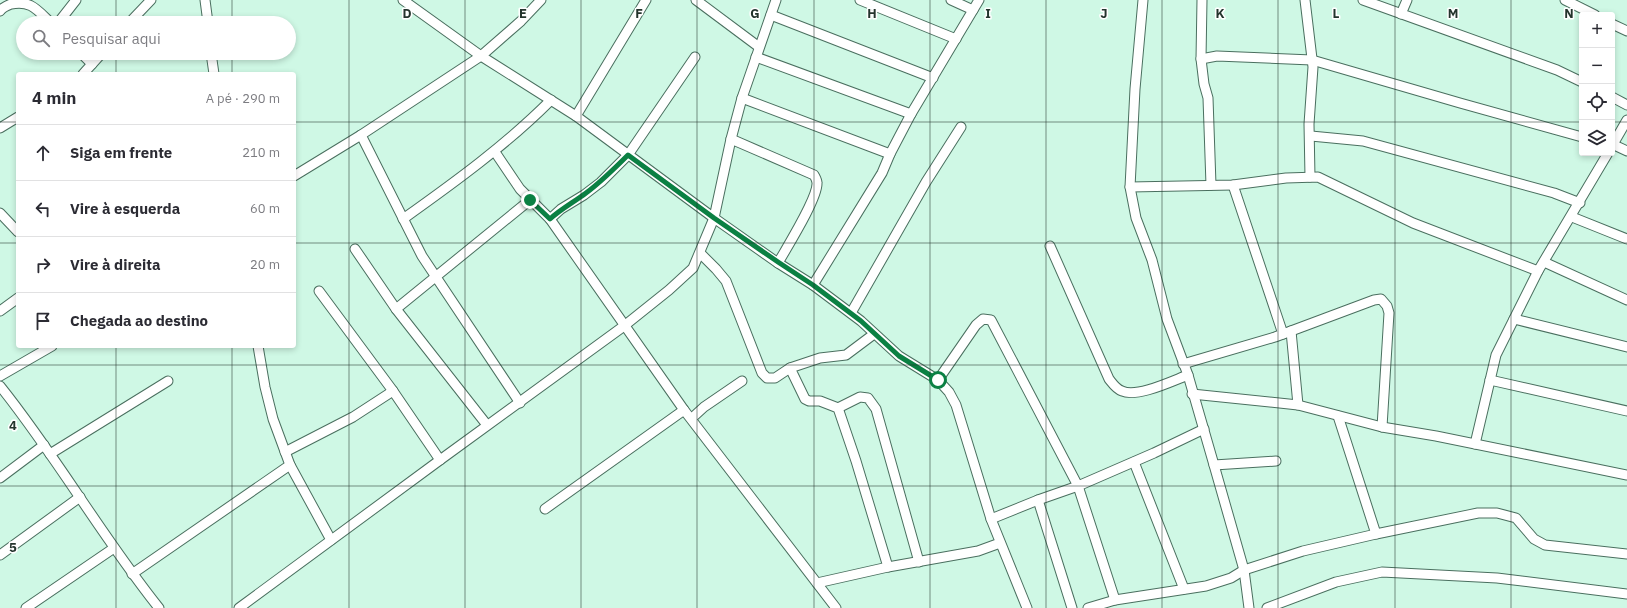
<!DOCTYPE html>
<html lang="pt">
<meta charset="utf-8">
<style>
body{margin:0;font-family:"IBM Plex Sans",sans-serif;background:#f2f2f3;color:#2b2b33}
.controls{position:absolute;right:12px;top:12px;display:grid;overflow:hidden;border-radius:4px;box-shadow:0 2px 6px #0003}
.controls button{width:36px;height:36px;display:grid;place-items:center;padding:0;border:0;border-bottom:1px solid #e1e1e2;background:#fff;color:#2b2b33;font:20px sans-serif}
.stop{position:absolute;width:12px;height:12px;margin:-9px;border:3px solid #0b8043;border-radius:50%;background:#fff}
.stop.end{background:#0b8043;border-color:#fff;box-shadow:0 1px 4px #0008}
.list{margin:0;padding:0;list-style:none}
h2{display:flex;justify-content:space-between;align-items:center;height:52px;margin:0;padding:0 16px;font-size:17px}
h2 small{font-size:13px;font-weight:400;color:#7c7c81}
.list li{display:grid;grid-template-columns:26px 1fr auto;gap:12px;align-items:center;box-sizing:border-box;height:56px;padding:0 16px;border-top:1px solid #e1e1e2}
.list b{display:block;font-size:15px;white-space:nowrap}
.list em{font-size:13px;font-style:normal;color:#7c7c81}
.icon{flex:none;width:22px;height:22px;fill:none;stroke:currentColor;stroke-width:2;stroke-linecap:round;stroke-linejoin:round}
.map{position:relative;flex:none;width:1627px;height:608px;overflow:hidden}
.search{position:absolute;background:#fff;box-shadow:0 2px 6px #0003;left:16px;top:16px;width:280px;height:44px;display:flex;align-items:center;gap:10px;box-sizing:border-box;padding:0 14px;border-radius:22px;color:#7c7c81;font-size:15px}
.panel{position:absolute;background:#fff;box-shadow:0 2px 6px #0003;left:16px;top:72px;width:280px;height:276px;border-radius:4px}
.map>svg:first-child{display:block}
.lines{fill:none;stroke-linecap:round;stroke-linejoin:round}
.street-casing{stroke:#4a6f5f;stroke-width:11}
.street{stroke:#fff;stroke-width:9}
.route{stroke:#0b8043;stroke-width:5}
.grid{fill:none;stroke:#24342d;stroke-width:1;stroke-opacity:0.55}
.grid-label{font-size:13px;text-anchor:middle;font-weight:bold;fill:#24342d;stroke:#fff;stroke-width:3;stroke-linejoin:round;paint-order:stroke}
</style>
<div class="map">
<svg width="1627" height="608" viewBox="0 0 1627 608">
<rect width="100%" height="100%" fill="#cff8e5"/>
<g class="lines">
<defs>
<g id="street">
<polyline points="205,0 208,23"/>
<polyline points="403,0 481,56 576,116 714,218 778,263 813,285 861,321 899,356 938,380 949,392 956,405 991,519 1027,608"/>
<polyline points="696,0 759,47"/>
<polyline points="860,0 956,39"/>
<polyline points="951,0 973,10"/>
<polyline points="1143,0 1135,89 1130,187 1136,218 1152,260 1167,319 1188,375 1214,465 1244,570 1249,608"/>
<polyline points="1305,0 1313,67 1309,124 1310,177"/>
<polyline points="1363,0 1557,70 1582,82"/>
<polyline points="1565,0 1595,15"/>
<path d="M0 11C3 7 6 6 11 4 31 0 37 10 51 23"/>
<polyline points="1401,14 1407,0"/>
<polyline points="771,15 933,78"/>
<polyline points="58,23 76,0"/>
<polyline points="129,23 151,0"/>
<polyline points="1612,24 1627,31"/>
<polyline points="81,53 92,64"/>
<polyline points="211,53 214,74"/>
<polyline points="756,57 911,114"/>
<polyline points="1201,59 1202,0"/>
<polyline points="83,74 102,53"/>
<polyline points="1612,97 1627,105"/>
<polyline points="742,98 890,154"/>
<polyline points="576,116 646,0"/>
<polyline points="0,128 18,117"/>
<polyline points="361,135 422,256 520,403"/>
<polyline points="1311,136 1363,141 1554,193 1580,203"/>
<path d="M731 139 814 175C815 177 817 180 817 183 818 198 787 247 778 263"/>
<polyline points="1612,144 1627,151"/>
<polyline points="1612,146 1627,120"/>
<polyline points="495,152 520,189 550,219 561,209 584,195 601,182 628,155 695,57"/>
<polyline points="294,176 361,135 481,56 521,21 541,0"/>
<polyline points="1211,185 1208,98 1204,84 1201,59 1217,56 1312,60 1460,103 1582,137"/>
<polyline points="1233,185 1283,334"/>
<polyline points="1130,187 1233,185 1286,178 1318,177 1413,223 1538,271"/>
<polyline points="0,213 18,232"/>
<polyline points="1572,217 1627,239"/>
<path d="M403 219C455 182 506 145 551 100"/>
<polyline points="550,219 684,410 836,608"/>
<path d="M1050 246 1109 379C1113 384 1116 389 1122 391 1137 398 1172 381 1188 375"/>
<polyline points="355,249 396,309 487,425"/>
<polyline points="700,253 716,269 726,281 762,373 767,378 775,378 790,368"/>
<polyline points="1544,262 1627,300"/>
<polyline points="813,285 882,173 890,154 911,114 979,0"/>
<polyline points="319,291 393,391 440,460"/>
<polyline points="396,309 530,200"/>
<polyline points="0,311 18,298"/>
<polyline points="851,313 926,182 961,127"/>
<polyline points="1514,319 1627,347"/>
<polyline points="1291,331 1298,405"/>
<polyline points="874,334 846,355 820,358 790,368 805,399 809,401 820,401 838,408 856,461 888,567"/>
<polyline points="1183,364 1275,337 1374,300 1381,299 1387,306 1389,313 1382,427"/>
<polyline points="0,376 52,346"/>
<polyline points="938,380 976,325 983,319 991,320 1078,486 1115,600"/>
<polyline points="1490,380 1627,411"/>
<path d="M0 386C57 457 102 537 159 608"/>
<polyline points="1192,394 1298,405 1382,427 1436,436 1627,475"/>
<polyline points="838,408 860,397 868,398 876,409 919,562"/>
<polyline points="692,418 704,407 742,381"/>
<polyline points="1475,444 1496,355 1538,271 1608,153"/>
<polyline points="285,452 353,417 393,391"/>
<polyline points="50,454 168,381"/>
<polyline points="1134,462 1184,589"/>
<polyline points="290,465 331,540"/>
<polyline points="1214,465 1276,461"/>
<polyline points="0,478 44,445"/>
<polyline points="1038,500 1072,608"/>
<polyline points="545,509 684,410"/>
<polyline points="991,519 1038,500 1078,486 1154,453 1204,429"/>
<polyline points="1376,534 1478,513 1497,513 1516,518 1534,539 1545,545 1627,554"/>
<polyline points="0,555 80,497"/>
<polyline points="132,574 290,465 273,419 265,387 258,346"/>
<polyline points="817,583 888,567 978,551 1000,543"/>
<polyline points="26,608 114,548"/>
<polyline points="239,608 440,460 624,326 669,290 693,268 714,218 731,139 742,98 776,0"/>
<polyline points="1088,608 1115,600 1206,586 1231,578 1244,570 1303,551 1376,534 1338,416"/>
<polyline points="1267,608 1336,582 1382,572 1497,578 1627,594"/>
</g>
</defs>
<use href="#street" class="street-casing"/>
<use href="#street" class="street"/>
</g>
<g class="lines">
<path class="route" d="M530 200 550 219C561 209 574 202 586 193 601 182 614 169 628 155L714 218 778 262 813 285 861 321 899 356 938 380"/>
</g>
<path class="grid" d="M116 0V23M232 0V23M349 0V608M465 0V608M581 0V608M697 0V608M814 0V608M930 0V608M1046 0V608M1162 0V608M1278 0V608M1395 0V608M1511 0V608M116 53V74M232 53V74M0 122H18M294 122H1582M1612 122H1627M0 243H18M294 243H1627M116 346V608M232 346V608M0 365H1627M0 486H1627"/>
<g class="grid-label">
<text x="407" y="18">D</text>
<text x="523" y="18">E</text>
<text x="639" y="18">F</text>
<text x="755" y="18">G</text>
<text x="872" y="18">H</text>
<text x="988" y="18">I</text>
<text x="1104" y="18">J</text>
<text x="1220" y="18">K</text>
<text x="1336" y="18">L</text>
<text x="1453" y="18">M</text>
<text x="1569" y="18">N</text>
<text x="13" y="430">4</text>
<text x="13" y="552">5</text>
</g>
</svg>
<div class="controls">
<button>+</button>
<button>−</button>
<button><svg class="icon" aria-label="locate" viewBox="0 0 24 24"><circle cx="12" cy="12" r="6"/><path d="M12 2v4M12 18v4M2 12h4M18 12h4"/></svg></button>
<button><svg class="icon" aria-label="layers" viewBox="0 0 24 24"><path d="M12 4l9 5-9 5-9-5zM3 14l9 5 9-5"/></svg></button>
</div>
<div class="stop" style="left:938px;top:380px"></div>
<div class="stop end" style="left:530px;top:200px"></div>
<div class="search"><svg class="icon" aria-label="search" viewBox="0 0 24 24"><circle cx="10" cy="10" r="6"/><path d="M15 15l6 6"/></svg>Pesquisar aqui</div>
<section class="panel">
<h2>4 min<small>A pé · 290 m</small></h2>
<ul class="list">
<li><svg class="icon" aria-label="ahead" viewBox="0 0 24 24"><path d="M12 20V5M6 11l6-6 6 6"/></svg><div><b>Siga em frente</b></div><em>210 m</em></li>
<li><svg class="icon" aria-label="left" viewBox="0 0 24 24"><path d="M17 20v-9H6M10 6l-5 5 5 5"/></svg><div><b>Vire à esquerda</b></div><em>60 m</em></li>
<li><svg class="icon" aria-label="right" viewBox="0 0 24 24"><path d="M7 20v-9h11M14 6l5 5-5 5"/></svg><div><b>Vire à direita</b></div><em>20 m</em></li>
<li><svg class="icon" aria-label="arrive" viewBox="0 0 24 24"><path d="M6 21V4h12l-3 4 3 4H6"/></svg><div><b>Chegada ao destino</b></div></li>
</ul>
</section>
</div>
